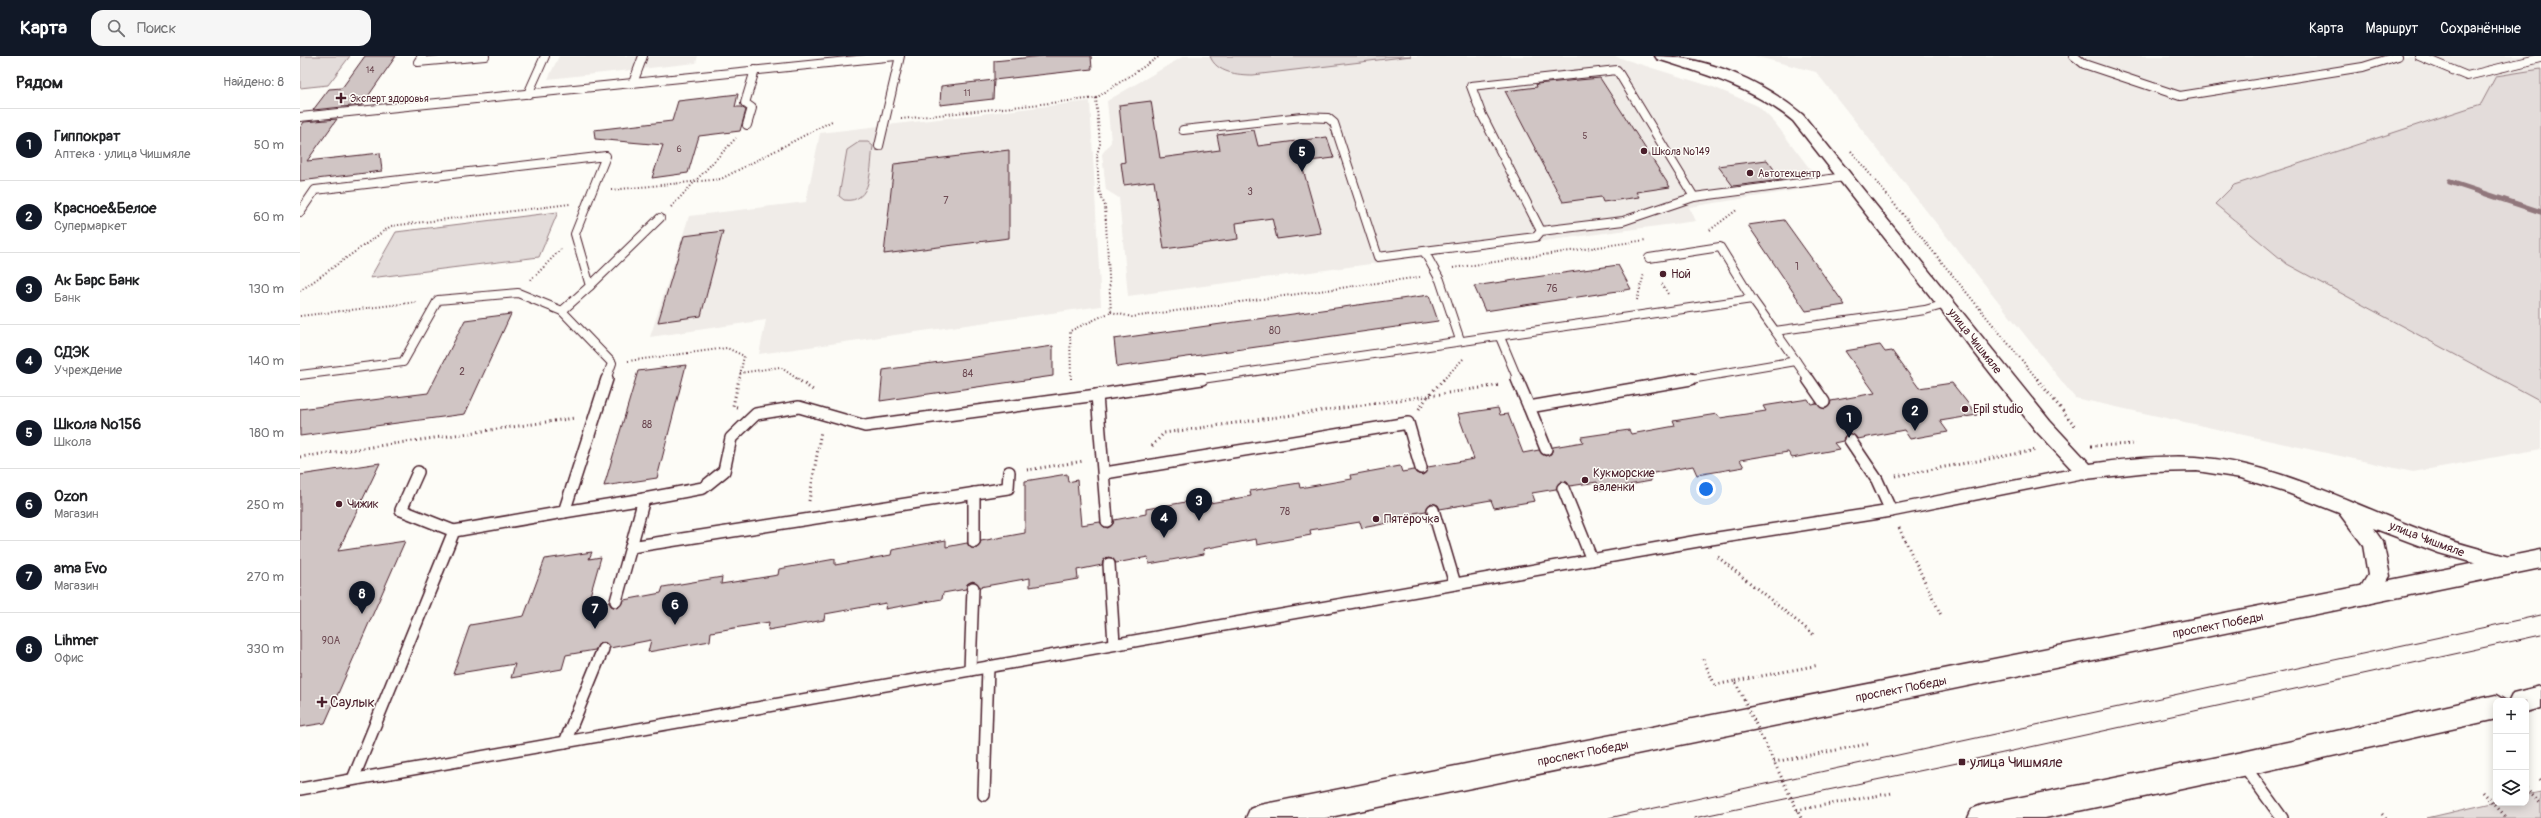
<!DOCTYPE html>
<html lang="ru">
<meta charset="utf-8">
<style>
body{margin:0;font-family:Pangolin,sans-serif;background:#f6f6f6;color:#202124}
.controls{position:absolute;right:12px;bottom:12px;display:grid;overflow:hidden;border-radius:8px;box-shadow:0 2px 10px #0003}
.controls button{width:36px;height:36px;display:grid;place-items:center;padding:0;border:0;border-bottom:1px solid #e0e0e0;background:#fff;color:#202124;font:20px sans-serif}
.you{position:absolute;left:1406px;top:433px;width:14px;height:14px;margin:-10px;border:3px solid #fff;border-radius:50%;background:#1a73e8;box-shadow:0 0 0 6px #1a73e833}
.badge{display:grid;place-items:center;width:26px;height:26px;border-radius:50%;background:#111827;color:#fff;font-size:13px;font-weight:700}
.pin{position:absolute;translate:-50% -33px;filter:drop-shadow(0 1px 2px #0008)}
.pin::after{content:'';position:absolute;top:21px;width:14px;height:12px;background:inherit;clip-path:polygon(0 0,100% 0,50% 100%)}
.list{margin:0;padding:0;list-style:none}
h2{display:flex;justify-content:space-between;align-items:center;height:52px;margin:0;padding:0 16px;font-size:17px}
h2 small{font-size:13px;font-weight:400;color:#757577}
.list li{display:grid;grid-template-columns:26px 1fr auto;gap:12px;align-items:center;box-sizing:border-box;height:72px;padding:0 16px;border-top:1px solid #e0e0e0}
.list b{display:block;font-size:15px;white-space:nowrap}
.list p{margin:0;font-size:13px;white-space:nowrap;color:#757577}
.list em{font-size:13px;font-style:normal;color:#757577}
.icon{flex:none;width:22px;height:22px;fill:none;stroke:currentColor;stroke-width:2;stroke-linecap:round;stroke-linejoin:round}
.map{position:relative;flex:none;width:2241px;height:762px;overflow:hidden}
header{display:flex;align-items:center;gap:24px;box-sizing:border-box;height:56px;padding:0 20px;background:#111827;color:#fff}
header strong{font-size:19px}
nav{display:flex;gap:22px;margin-inline-start:auto;font-size:14px}
.search{width:280px;height:36px;background:#f6f6f6;display:flex;align-items:center;gap:10px;box-sizing:border-box;padding:0 14px;border-radius:12px;color:#757577;font-size:15px}
main{display:flex}
aside{flex:1;background:#fff}
.map>svg:first-child{display:block}
.built{fill:#f0ece8}
.green{fill:#e3dcda;stroke:#967e82}
.lines{fill:none;stroke-linecap:round;stroke-linejoin:round}
.stream{stroke:#91777b;stroke-width:5.5}
.building{fill:#d0c5c4;stroke:#4a1f2b}
.lane-far1-casing{stroke:#4a1f2b;stroke-width:10}
.lane-casing{stroke:#4a1f2b;stroke-width:14}
.street-casing{stroke:#4a1f2b;stroke-width:3}
.primary-casing{stroke:#4a1f2b;stroke-width:3}
.path-far1{stroke:#4a1f2b;stroke-width:2;stroke-dasharray:1 2.5;stroke-linecap:butt}
.path{stroke:#4a1f2b;stroke-width:3;stroke-dasharray:1 3.5;stroke-linecap:butt}
.lane-far1{stroke:#fdfcf7;stroke-width:8}
.lane{stroke:#fdfcf7;stroke-width:11}
.street{fill:#fdfcf7;fill-rule:evenodd}
.primary{fill:#fdfcf7;fill-rule:evenodd}
.tram{stroke:#4a1f2b;stroke-width:1}
.path-bridge{stroke:#4a1f2b;stroke-width:3;stroke-dasharray:1 3.5;stroke-linecap:butt}
.poi-dot{fill:#4a1f2b;stroke:#fdfcf7;stroke-width:1.5}
.labels{text-anchor:middle;stroke-width:3;stroke-linejoin:round;paint-order:stroke}
.far-number-label{font-size:9px;fill:#6c4851}
.far-poi-label{font-size:10px;fill:#4a1f2b;stroke:#fdfcf7;text-anchor:start}
.number-label{font-size:10px;fill:#6c4851}
.poi-label{font-size:12px;fill:#4a1f2b;stroke:#fdfcf7;text-anchor:start}
.street-label{font-size:12px;fill:#4a1f2b;stroke:#fdfcf7}
.near-poi-label{font-size:14px;fill:#4a1f2b;stroke:#fdfcf7;text-anchor:start}
</style>
<header>
<strong>Карта</strong>
<div class="search"><svg class="icon" aria-label="search" viewBox="0 0 24 24"><circle cx="10" cy="10" r="6"/><path d="M15 15l6 6"/></svg>Поиск</div>
<nav><a>Карта</a><a>Маршрут</a><a>Сохранённые</a></nav>
</header>
<main>
<aside>
<h2>Рядом<small>Найдено: 8</small></h2>
<ul class="list">
<li><span class="badge">1</span><div><b>Гиппократ</b><p>Аптека · улица Чишмяле</p></div><em>50 m</em></li>
<li><span class="badge">2</span><div><b>Красное&amp;Белое</b><p>Супермаркет</p></div><em>60 m</em></li>
<li><span class="badge">3</span><div><b>Ак Барс Банк</b><p>Банк</p></div><em>130 m</em></li>
<li><span class="badge">4</span><div><b>СДЭК</b><p>Учреждение</p></div><em>140 m</em></li>
<li><span class="badge">5</span><div><b>Школа №156</b><p>Школа</p></div><em>180 m</em></li>
<li><span class="badge">6</span><div><b>Ozon</b><p>Магазин</p></div><em>250 m</em></li>
<li><span class="badge">7</span><div><b>ama Evo</b><p>Магазин</p></div><em>270 m</em></li>
<li><span class="badge">8</span><div><b>Lihmer</b><p>Офис</p></div><em>330 m</em></li>
</ul>
</aside>
<div class="map">
<svg width="2241" height="762" viewBox="0 0 2241 762">
<rect width="100%" height="100%" fill="#fdfcf7"/>
<filter id="ink" filterUnits="userSpaceOnUse"><feTurbulence type="fractalNoise" baseFrequency=".025" numOctaves="2"/><feDisplacementMap in="SourceGraphic" scale="8" xChannelSelector="R" yChannelSelector="G"/><feConvolveMatrix kernelMatrix="1 2 1 2 8 2 1 2 1" color-interpolation-filters="sRGB"/></filter>
<g filter="url(#ink)">
<g class="built">
<polygon points="259,0 398,0 396,7 248,23"/>
<polygon points="884,0 1314,0 1413,31 1458,50 1475,67 1523,130 1389,151 1396,165 828,240 819,142 806,134 802,98 811,86 807,45"/>
<polygon points="1454,0 2241,0 2241,393 2113,416 1775,342 1516,16"/>
<polygon points="790,45 801,250 459,298 466,264 350,281 389,160 506,146 520,77"/>
</g>
<g class="green">
<polygon points="0,0 50,0 28,29 0,32"/>
<path d="M910 0H1111L953 19C938 19 916 17 910 0Z"/>
<polygon points="2241,13 2241,345 1987,208 1915,148 1934,129 2181,48 2196,20"/>
<path d="M559 86H568L573 90C570 111 573 148 544 144L539 140 547 94Z"/>
<polygon points="258,156 239,201 70,222 96,176"/>
<polygon points="2241,736 2241,762 2127,762 2196,746 2226,747 2226,739"/>
</g>
<g class="lines">
<polyline class="stream" points="2150,126 2241,156"/>
</g>
<g class="building">
<polygon points="65,0 96,0 62,49 13,54 29,33 42,32"/>
<polygon points="743,0 791,0 792,13 694,24 694,5"/>
<polygon points="1300,22 1322,56 1370,131 1336,136 1339,141 1303,146 1301,141 1263,146 1205,35 1237,31 1236,28"/>
<polygon points="694,24 693,43 640,49 641,30"/>
<polygon points="438,38 435,51 441,51 446,54 440,75 399,80 388,117 352,122 363,89 295,83 294,74 372,65 378,45"/>
<polygon points="851,45 860,102 920,94 917,79 954,74 958,90 1027,81 1034,102 1001,106 1021,177 977,183 972,162 936,167 938,183 864,193 854,125 824,129 821,107 825,106 819,49"/>
<polygon points="37,63 7,105 80,97 82,115 0,125 0,72 4,66"/>
<polygon points="709,94 709,182 584,198 594,108"/>
<polygon points="1467,104 1482,124 1433,130 1418,110"/>
<polygon points="1484,164 1545,249 1506,255 1448,169"/>
<polygon points="423,175 401,260 358,266 384,180"/>
<polygon points="1318,209 1331,233 1185,255 1174,230"/>
<polygon points="1129,239 1138,265 817,311 814,283"/>
<polygon points="211,258 165,358 0,380 0,353 128,337 165,264"/>
<polygon points="1580,289 1585,296 1592,295 1619,332 1652,327 1677,359 1640,365 1648,376 1610,383 1604,374 1558,383 1549,377 1544,381 1543,385 1534,387 1539,393 1492,402 1488,396 1440,404 1444,411 1397,419 1393,410 1348,418 1351,425 1300,434 1297,426 1270,430 1267,426 1261,425 1256,433 1232,437 1235,445 1194,452 1191,444 1140,453 1138,449 1131,447 1128,450 1126,455 1114,457 1115,462 1062,472 1060,466 1010,474 1011,479 957,489 956,483 903,493 904,498 849,508 848,501 816,507 812,502 808,501 803,505 802,509 777,514 778,523 730,531 730,522 680,531 673,525 667,528 666,533 643,537 642,543 585,553 586,547 525,558 524,564 468,574 469,566 411,576 410,585 348,596 351,584 310,592 306,587 302,586 295,594 266,599 262,613 211,622 215,608 153,618 170,569 224,560 245,503 292,496 289,503 301,501 287,550 309,546 311,550 317,552 324,544 361,537 363,531 422,521 421,528 478,519 479,513 535,503 535,509 591,499 592,494 646,484 646,491 667,487 671,492 677,492 681,485 725,477 725,425 767,418 768,426 777,424 781,469 800,466 804,471 808,472 813,468 814,464 846,458 846,453 897,444 898,449 951,440 950,435 999,427 1000,432 1052,423 1051,419 1100,410 1102,416 1114,414 1116,417 1123,419 1128,411 1174,403 1158,358 1198,352 1200,359 1208,358 1223,397 1239,394 1245,400 1251,398 1253,391 1283,386 1281,381 1329,374 1331,378 1375,370 1373,365 1417,358 1420,362 1466,355 1463,350 1508,343 1511,348 1516,347 1525,353 1530,349 1531,345 1575,337 1545,295"/>
<polygon points="753,290 753,320 580,345 583,314"/>
<polygon points="386,309 357,422 304,430 338,315"/>
<polygon points="80,407 38,495 105,485 25,667 0,671 0,419"/>
</g>
<g class="lines">
<defs>
<g id="lane-far1">
<polyline points="122,0 118,6 185,0"/>
<polyline points="1774,0 1784,8 1880,40 2063,11 2098,0"/>
<polyline points="2119,0 2167,20 2241,2"/>
<polyline points="333,27 343,0"/>
<polyline points="228,38 245,0"/>
<polyline points="0,61 596,0"/>
<polyline points="447,69 452,52 445,47 455,14"/>
<polyline points="883,74 1002,61 1028,62 1034,67 1078,201 1124,195 1140,224 1160,284"/>
<polyline points="579,90 600,0"/>
<polyline points="0,156 15,134 306,100 275,178 290,230 262,255 312,307 306,324"/>
<polyline points="1241,175 1181,57 1171,30 1317,14 1394,141 1545,121"/>
<polyline points="1124,195 1236,181 1241,175 1323,165 1394,141"/>
<polyline points="1349,202 1420,191 1452,243"/>
<polyline points="290,230 360,162"/>
<polyline points="1200,281 1218,324"/>
<polyline points="1496,305 1509,324"/>
<polyline points="0,319 103,306 138,244 218,237 262,255"/>
<polyline points="895,324 1452,243 1475,275"/>
<polyline points="1385,324 1496,305 1475,275 1625,254 1646,248"/>
</g>
<g id="lane">
<polyline points="1217,323 1229,351"/>
<polyline points="1508,323 1524,346"/>
<polyline points="1550,384 1577,424 1591,455"/>
<polyline points="1246,393 1229,351 1391,323"/>
<polyline points="118,416 101,454 154,475"/>
<polyline points="805,417 1108,367 1121,412"/>
<polyline points="1263,432 1292,504"/>
<polyline points="674,437 674,486"/>
<polyline points="344,443 403,432 424,415 431,382 456,358 499,351 565,370 797,339"/>
<polyline points="1133,454 1155,528"/>
<polyline points="264,456 344,443 331,491 708,432 709,416"/>
<polyline points="807,465 797,339 902,323"/>
<polyline points="809,508 814,588"/>
<polyline points="316,545 331,491"/>
<polyline points="670,614 673,532"/>
<polyline points="265,686 303,593"/>
<polyline points="1943,708 1982,762"/>
<polyline points="53,723 154,475 264,456 307,323"/>
<polyline points="0,733 1398,485 1591,455 1786,416"/>
<polyline points="684,739 688,611"/>
</g>
<path id="street" d="M1355 0C1407 0 1464 26 1503 59L1750 365 1790 408C1825 403 1861 399 1896 401 1979 407 2055 450 2132 478 2161 489 2190 495 2219 504L2222 510 2219 516 2212 518 2139 497 2073 472 2083 486 2090 520 2075 545 2067 548 2059 545 2056 539 2068 519 2063 489 2039 457 1988 437 1941 422 1897 415 1849 416 1786 423 1779 421 1736 375 1493 65C1453 32 1406 18 1357 3Z"/>
<g id="primary">
<polygon points="2241,494 2241,512 1025,762 946,762 950,753 960,749"/>
<polygon points="2241,630 2241,652 2226,656 2226,645 2209,645 2213,637"/>
<polygon points="2196,639 2206,645 2196,645 2196,663 1943,720 1745,762 1668,762 1672,753 1682,749 1943,696"/>
</g>
</defs>
<use href="#lane-far1" class="lane-far1-casing"/>
<use href="#lane" class="lane-casing"/>
<use href="#street" class="street-casing"/>
<use href="#primary" class="primary-casing"/>
<g class="path-far1">
<polyline points="601,63 796,42 860,0"/>
<polyline points="1551,95 1738,324"/>
<polyline points="311,134 421,123 532,65"/>
<polyline points="371,151 436,82"/>
<polyline points="1410,174 1438,153"/>
<polyline points="1153,212 1346,184"/>
<polyline points="231,224 262,192"/>
<polyline points="1362,228 1368,238"/>
<polyline points="0,235 91,170 270,148"/>
<polyline points="1337,244 1344,218"/>
<polyline points="811,256 832,261 1120,221"/>
<polyline points="0,260 118,246"/>
<polyline points="328,305 427,292 444,300 439,324"/>
<polyline points="440,317 480,311 499,324"/>
<polyline points="771,323 770,275 811,256 805,150 799,135 797,98 800,88 796,42"/>
<polyline points="1143,324 1164,302"/>
</g>
<g class="path">
<polyline points="497,323 513,334"/>
<polyline points="1737,323 1775,370"/>
<polyline points="437,351 433,350 439,323"/>
<polyline points="1119,353 1128,340 1200,329"/>
<polyline points="852,390 864,377 1128,340 1144,323"/>
<polyline points="1791,390 1836,388"/>
<polyline points="0,401 275,362"/>
<polyline points="727,414 784,405"/>
<polyline points="1596,420 1737,394"/>
<polyline points="509,445 521,375"/>
<polyline points="1599,472 1642,561"/>
<polyline points="1418,501 1514,579"/>
<polyline points="1403,603 1415,629"/>
<polyline points="1435,625 1519,609"/>
<polyline points="1474,706 1568,688"/>
<polyline points="2239,723 2241,725"/>
<polyline points="2226,733 2241,748"/>
<polyline points="2183,736 2207,762"/>
<polyline points="1497,754 1592,737"/>
<polyline points="2082,758 2086,762"/>
</g>
<use href="#lane-far1" class="lane-far1"/>
<use href="#lane" class="lane"/>
<use href="#street" class="street"/>
<use href="#primary" class="primary"/>
<g class="tram">
<polyline points="1309,762 2241,559"/>
<polyline points="1394,762 1662,706 2241,579"/>
</g>
<polyline class="path-bridge" points="1415,629 1435,625 1501,762"/>
</g>
</g>
<g class="poi-dot">
<path d="M39 36h4v4h4v4h-4v4h-4v-4h-4v-4h4z"/>
<circle cx="1344" cy="95" r="4"/>
<circle cx="1450" cy="117" r="4"/>
<circle cx="1363" cy="218" r="4"/>
<circle cx="1665" cy="353" r="4"/>
<circle cx="1285" cy="424" r="4"/>
<circle cx="39" cy="448" r="4"/>
<circle cx="1076" cy="463" r="4"/>
<path d="M20 640h4v4h4v4h-4v4h-4v-4h-4v-4h4z"/>
<rect x="1658" y="702" width="8" height="8" rx="2"/>
</g>
<g class="labels">
<g class="far-number-label">
<text x="70" y="17">14</text>
<text x="667" y="40">11</text>
<text x="1285" y="83">5</text>
<text x="379" y="96">6</text>
</g>
<g class="far-poi-label">
<text x="50" y="46">Эксперт здоровья</text>
<text x="1352" y="99">Школа №149</text>
<text x="1458" y="121">Автотехцентр</text>
</g>
<g class="number-label">
<text x="950" y="139">3</text>
<text x="646" y="148">7</text>
<text x="1497" y="214">1</text>
<text x="1252" y="236">76</text>
<text x="975" y="278">80</text>
<text x="162" y="319">2</text>
<text x="668" y="321">84</text>
<text x="347" y="372">88</text>
<text x="985" y="459">78</text>
<text x="31" y="588">90А</text>
</g>
<g class="poi-label">
<text x="1371" y="222">Ной</text>
<text x="1673" y="357">Epil studio</text>
<text x="1293" y="421">Кукморские<tspan x="1293" dy="14">валенки</tspan></text>
<text x="47" y="452">Чижик</text>
<text x="1084" y="467">Пятёрочка</text>
</g>
<g class="street-label">
<text transform="translate(1675 285) rotate(52)" y="4">улица Чишмяле</text>
<text transform="translate(2127 483) rotate(21)" y="4">улица Чишмяле</text>
<text transform="translate(1918 569) rotate(-11)" y="4">проспект Победы</text>
<text transform="translate(1601 633) rotate(-11)" y="4">проспект Победы</text>
<text transform="translate(1283 697) rotate(-11)" y="4">проспект Победы</text>
</g>
<g class="near-poi-label">
<text x="30" y="651">Саулык</text>
<text x="1670" y="711">улица Чишмяле</text>
</g>
</g>
</svg>
<div class="controls">
<button>+</button>
<button>−</button>
<button><svg class="icon" aria-label="layers" viewBox="0 0 24 24"><path d="M12 4l9 5-9 5-9-5zM3 14l9 5 9-5"/></svg></button>
</div>
<div class="you"></div>
<div class="pin badge" style="left:1549px;top:382px">1</div>
<div class="pin badge" style="left:1615px;top:375px">2</div>
<div class="pin badge" style="left:899px;top:465px">3</div>
<div class="pin badge" style="left:864px;top:482px">4</div>
<div class="pin badge" style="left:1002px;top:116px">5</div>
<div class="pin badge" style="left:375px;top:569px">6</div>
<div class="pin badge" style="left:295px;top:573px">7</div>
<div class="pin badge" style="left:62px;top:558px">8</div>
</div>
</main>
